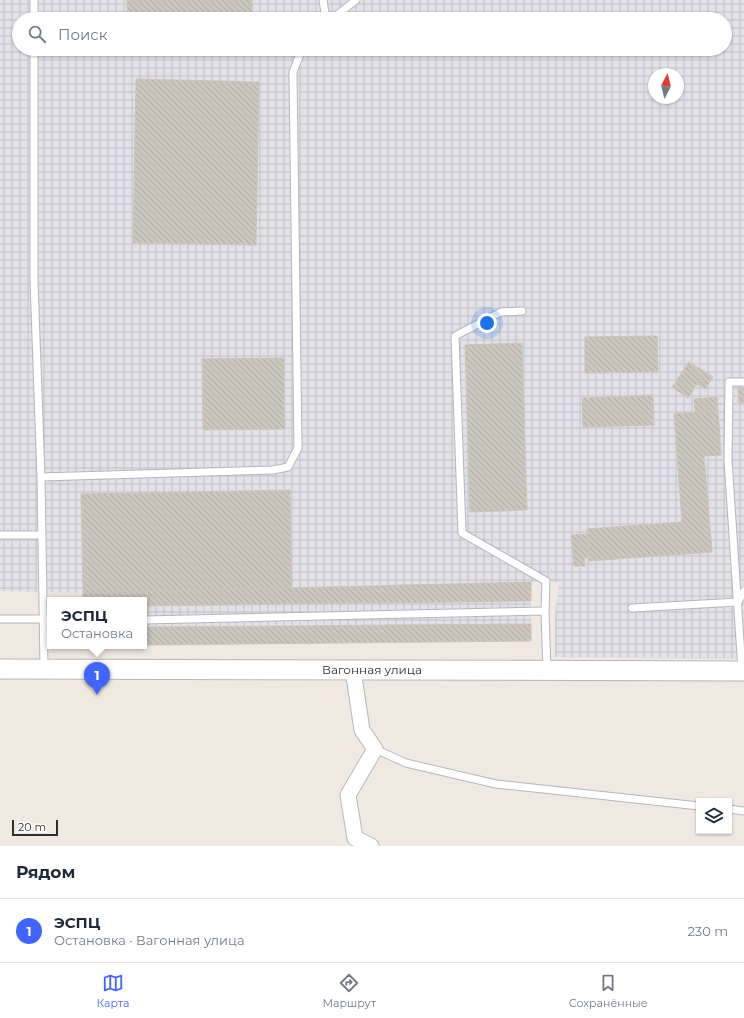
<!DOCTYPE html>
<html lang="ru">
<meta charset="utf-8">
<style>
body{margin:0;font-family:Montserrat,sans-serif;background:#f2f2f3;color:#1f2937}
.controls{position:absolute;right:12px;bottom:12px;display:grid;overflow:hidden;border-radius:0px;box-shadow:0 1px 3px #0004}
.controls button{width:36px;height:36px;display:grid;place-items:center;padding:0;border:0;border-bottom:1px solid #e0e1e3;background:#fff;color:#1f2937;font:20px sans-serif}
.compass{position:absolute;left:648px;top:68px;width:36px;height:36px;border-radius:50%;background:#fff;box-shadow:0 1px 3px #0004;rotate:7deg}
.scale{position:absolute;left:12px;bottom:10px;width:46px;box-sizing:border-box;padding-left:4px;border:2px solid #2e2e2e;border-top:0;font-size:11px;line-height:14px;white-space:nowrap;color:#2e2e2e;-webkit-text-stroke:3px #fff;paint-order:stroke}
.you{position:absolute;left:487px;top:323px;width:14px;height:14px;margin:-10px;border:3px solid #fff;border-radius:50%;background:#1a73e8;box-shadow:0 0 0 6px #1a73e833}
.badge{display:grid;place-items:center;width:26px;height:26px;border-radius:50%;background:#4264fb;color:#fff;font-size:13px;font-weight:700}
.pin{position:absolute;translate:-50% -33px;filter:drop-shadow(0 1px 2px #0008)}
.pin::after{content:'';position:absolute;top:21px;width:14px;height:12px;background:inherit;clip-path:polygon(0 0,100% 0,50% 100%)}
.popup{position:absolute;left:47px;top:597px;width:100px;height:52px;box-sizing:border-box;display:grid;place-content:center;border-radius:0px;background:#fff;filter:drop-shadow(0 1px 3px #0005);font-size:13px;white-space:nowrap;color:#747a83}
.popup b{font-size:15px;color:#1f2937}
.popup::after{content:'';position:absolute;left:50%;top:100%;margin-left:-8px;border:8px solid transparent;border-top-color:#fff}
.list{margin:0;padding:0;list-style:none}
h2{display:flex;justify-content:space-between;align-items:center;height:52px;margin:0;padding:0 16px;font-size:17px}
h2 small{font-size:13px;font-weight:400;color:#747a83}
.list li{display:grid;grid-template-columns:26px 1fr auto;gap:12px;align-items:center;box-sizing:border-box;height:64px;padding:0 16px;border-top:1px solid #e0e1e3}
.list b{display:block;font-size:15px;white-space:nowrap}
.list p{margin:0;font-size:13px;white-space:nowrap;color:#747a83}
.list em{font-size:13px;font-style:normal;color:#747a83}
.icon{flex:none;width:22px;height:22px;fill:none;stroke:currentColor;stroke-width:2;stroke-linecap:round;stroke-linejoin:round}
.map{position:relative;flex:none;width:744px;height:846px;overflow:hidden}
.search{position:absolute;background:#fff;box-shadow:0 1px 3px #0004;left:12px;right:12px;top:12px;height:44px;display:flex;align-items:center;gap:10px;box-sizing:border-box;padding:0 14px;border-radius:22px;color:#747a83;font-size:15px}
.sheet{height:116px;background:#fff}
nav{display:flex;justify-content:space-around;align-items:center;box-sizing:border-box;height:56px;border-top:1px solid #e0e1e3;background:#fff;font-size:11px;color:#747a83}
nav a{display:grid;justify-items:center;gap:2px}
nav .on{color:#4264fb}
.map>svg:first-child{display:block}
.industrial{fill:url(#industrial-grid);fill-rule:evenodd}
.building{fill:url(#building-back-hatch);stroke:#cbc5ba}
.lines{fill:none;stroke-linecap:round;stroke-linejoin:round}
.service-casing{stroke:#b4b7c1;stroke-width:9}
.minor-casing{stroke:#b4b7c1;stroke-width:17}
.tertiary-casing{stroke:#b4b7c1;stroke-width:21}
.service{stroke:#fff;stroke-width:7}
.minor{stroke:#fff;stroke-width:15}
.tertiary{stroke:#fff;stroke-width:19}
.labels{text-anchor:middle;stroke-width:4;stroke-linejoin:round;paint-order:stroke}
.street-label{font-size:12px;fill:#2e2e2e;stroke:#fff}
</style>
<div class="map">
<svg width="744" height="846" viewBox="0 0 744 846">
<defs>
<pattern id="industrial-grid" width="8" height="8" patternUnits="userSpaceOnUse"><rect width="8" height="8" fill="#e3e1e8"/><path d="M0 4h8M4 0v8" fill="none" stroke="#c3c1c7"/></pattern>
<pattern id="building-back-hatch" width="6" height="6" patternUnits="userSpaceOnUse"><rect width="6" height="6" fill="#cbc7bf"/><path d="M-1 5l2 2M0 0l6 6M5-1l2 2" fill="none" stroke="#afaba4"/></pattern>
</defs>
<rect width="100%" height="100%" fill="#efe9e1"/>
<path class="industrial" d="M0 0H744V659L555 657V616L559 582H531V641L144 645V600H83L82 593 0 591ZM19 19H725V49H19ZM654 74H678V98H654Z"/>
<g class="building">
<rect x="127" y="0" width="125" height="19"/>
<polygon points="136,79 259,82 256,245 133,243"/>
<polygon points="657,336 658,372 585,373 585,337"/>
<polygon points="522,343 527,510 470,512 465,345"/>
<polygon points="284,358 285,429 203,430 202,359"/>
<polygon points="689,362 705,372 688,398 672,387"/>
<polygon points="705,372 713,377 705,389 697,384"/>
<polygon points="738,388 744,388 744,403 739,403"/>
<polygon points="653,395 654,425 583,427 582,398"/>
<polygon points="717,397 718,410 695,412 694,399"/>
<polygon points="718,410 721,455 704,456 712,552 589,561 587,529 682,522 674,414"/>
<polygon points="290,490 292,589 83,593 81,494"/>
<polygon points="587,534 589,557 584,558 585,566 574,566 571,535"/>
<polygon points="531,582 531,601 144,606 144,600 83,600 83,593"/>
<polygon points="531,624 531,641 144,645 144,627"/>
</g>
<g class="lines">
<defs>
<g id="service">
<polyline points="323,0 326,19"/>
<polyline points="34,19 34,0"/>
<polyline points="332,19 356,0"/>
<polyline points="34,49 34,281 41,477 44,669"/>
<polyline points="522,311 501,312 455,336 462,533 546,581 545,611"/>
<polyline points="41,477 273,470 288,467 298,448 293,72 302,49"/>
<polyline points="0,535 41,535"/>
<polyline points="632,608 738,602 744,591"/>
<polyline points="0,619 50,619"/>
<polyline points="144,620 545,611 547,670"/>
<polyline points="742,671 728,460 729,382 744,382"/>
<polyline points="375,749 406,763 496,784 699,806"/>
<polyline points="729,809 744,811"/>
</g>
<polyline id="minor" points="353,670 362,730 375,749 348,795 355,838 371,846"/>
<polyline id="tertiary" points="0,669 744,671"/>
</defs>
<use href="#service" class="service-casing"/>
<use href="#minor" class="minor-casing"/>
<use href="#tertiary" class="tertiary-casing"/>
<use href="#service" class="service"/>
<use href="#minor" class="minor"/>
<use href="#tertiary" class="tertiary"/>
</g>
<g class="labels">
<g class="street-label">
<text x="372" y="674">Вагонная улица</text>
</g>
</g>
</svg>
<div class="controls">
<button><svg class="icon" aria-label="layers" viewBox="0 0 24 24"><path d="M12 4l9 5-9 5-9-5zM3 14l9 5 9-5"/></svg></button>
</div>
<svg class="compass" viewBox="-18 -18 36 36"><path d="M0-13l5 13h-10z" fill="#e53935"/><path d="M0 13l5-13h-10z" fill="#747a83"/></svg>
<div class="scale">20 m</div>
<div class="you"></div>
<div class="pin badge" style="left:97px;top:695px">1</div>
<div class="popup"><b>ЭСПЦ</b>Остановка</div>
<div class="search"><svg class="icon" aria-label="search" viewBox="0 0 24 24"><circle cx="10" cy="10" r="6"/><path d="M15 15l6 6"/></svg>Поиск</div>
</div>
<section class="sheet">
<h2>Рядом<small></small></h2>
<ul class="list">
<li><span class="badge">1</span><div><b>ЭСПЦ</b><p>Остановка · Вагонная улица</p></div><em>230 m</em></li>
</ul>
</section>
<nav>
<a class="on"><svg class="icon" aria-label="map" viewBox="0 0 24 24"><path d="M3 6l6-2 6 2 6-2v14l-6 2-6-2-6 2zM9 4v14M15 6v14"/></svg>Карта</a>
<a><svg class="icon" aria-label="directions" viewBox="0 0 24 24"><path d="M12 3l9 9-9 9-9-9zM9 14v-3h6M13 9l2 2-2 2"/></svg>Маршрут</a>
<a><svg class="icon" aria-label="saved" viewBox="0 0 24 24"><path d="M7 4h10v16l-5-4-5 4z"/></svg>Сохранённые</a>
</nav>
